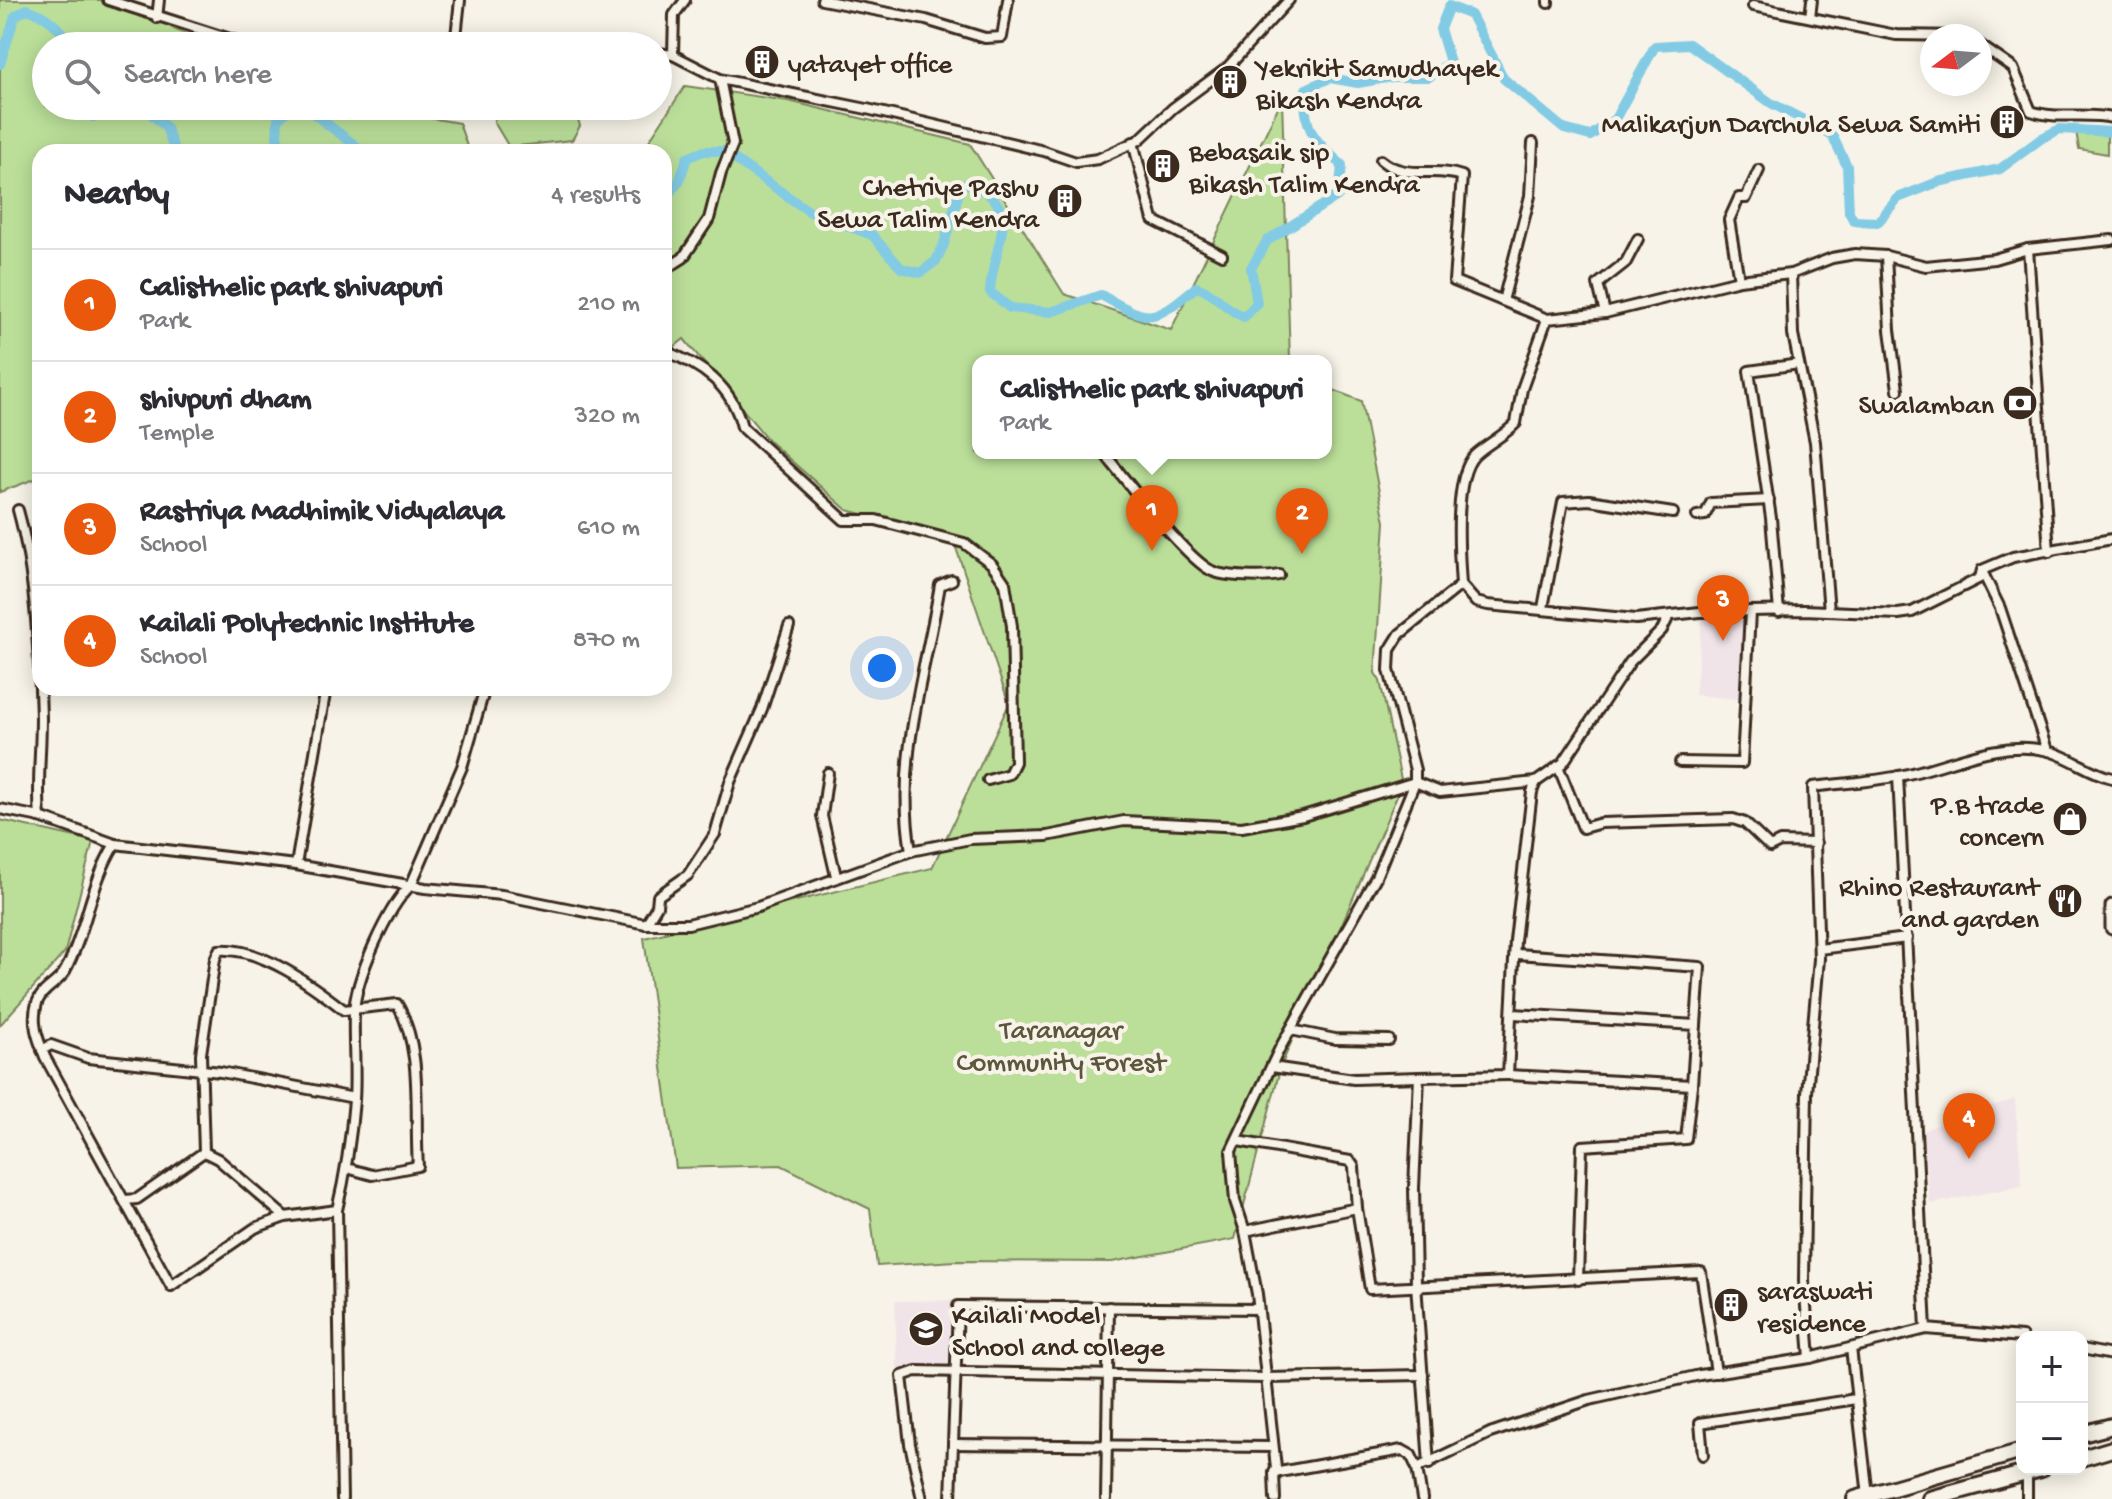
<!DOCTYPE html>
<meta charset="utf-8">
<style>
body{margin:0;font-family:"Gochi Hand",sans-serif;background:#f2f2f3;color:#2b2b33}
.controls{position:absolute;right:24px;bottom:24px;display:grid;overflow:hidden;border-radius:16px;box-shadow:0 4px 20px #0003}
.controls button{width:72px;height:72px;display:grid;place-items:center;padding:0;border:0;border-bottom:2px solid #e1e1e2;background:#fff;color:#2b2b33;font:40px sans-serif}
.compass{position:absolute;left:1920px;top:24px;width:72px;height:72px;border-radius:50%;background:#fff;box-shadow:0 4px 20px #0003;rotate:254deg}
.you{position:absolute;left:882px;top:668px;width:28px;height:28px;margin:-20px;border:6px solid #fff;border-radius:50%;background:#1a73e8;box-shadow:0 0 0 12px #1a73e833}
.badge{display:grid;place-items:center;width:52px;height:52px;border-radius:50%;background:#ea580c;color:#fff;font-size:26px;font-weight:700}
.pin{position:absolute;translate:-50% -66px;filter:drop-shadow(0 2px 4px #0008)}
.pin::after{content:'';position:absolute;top:42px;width:28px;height:24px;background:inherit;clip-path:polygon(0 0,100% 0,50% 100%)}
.popup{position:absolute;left:972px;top:355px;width:360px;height:104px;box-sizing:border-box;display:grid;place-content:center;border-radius:16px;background:#fff;filter:drop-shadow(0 2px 6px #0005);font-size:26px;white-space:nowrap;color:#7c7c81}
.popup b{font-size:30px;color:#2b2b33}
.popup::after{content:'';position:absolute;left:50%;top:100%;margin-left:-16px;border:16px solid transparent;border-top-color:#fff}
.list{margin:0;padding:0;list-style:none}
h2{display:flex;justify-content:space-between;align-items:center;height:104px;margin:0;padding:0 32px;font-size:34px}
h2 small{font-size:26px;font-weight:400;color:#7c7c81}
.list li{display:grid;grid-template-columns:52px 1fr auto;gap:24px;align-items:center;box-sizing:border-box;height:112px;padding:0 32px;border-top:2px solid #e1e1e2}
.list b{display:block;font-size:30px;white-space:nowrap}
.list p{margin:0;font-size:26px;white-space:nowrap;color:#7c7c81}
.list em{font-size:26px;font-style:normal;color:#7c7c81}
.icon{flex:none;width:44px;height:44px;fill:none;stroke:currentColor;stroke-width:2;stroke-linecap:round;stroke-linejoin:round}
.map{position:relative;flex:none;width:2112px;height:1499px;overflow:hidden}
.search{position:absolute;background:#fff;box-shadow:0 4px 20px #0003;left:32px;top:32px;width:640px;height:88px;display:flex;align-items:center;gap:20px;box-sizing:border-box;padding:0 28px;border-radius:44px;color:#7c7c81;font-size:30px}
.panel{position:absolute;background:#fff;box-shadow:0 4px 20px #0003;left:32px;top:144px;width:640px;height:552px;border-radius:24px}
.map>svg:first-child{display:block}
.built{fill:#f1e4e9}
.green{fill:#bbdf99;stroke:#7b845c;stroke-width:2}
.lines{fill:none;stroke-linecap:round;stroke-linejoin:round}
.canal{stroke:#83cbe4;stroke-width:10}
.street-casing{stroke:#3b2a1e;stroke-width:14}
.secondary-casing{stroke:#3b2a1e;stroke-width:17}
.highway-casing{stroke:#3b2a1e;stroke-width:20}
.street{stroke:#f7f3e8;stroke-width:8}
.secondary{stroke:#f7f3e8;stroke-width:11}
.highway{stroke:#f7f3e8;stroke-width:14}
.labels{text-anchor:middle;stroke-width:8;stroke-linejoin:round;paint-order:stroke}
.poi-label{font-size:28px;fill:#3b2a1e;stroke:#f7f3e8;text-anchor:start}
.park-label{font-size:28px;fill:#5b573d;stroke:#f7f3e8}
</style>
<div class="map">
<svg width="2112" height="1499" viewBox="0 0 2112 1499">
<rect width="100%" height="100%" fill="#f7f3e8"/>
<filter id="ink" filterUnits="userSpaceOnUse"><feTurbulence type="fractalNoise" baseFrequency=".0125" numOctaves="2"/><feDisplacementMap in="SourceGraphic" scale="16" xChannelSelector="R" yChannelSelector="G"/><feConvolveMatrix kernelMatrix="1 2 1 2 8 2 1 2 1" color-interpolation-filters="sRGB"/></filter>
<g filter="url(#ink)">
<g class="built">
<polygon points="1746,617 1747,664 1738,699 1695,695 1702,618"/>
<polygon points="2015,1099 2022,1186 1930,1204 1923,1131 1955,1117"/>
<polygon points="956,1300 953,1370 897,1368 895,1301"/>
</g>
<g class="green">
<polygon points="0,0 126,0 176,30 214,46 46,46 46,106 359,106 459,123 469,152 40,152 40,477 0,492"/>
<polygon points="685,86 788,101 970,144 1064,294 1171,330 1282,99 1290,361 978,361 978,453 1326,453 1326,387 1361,401 1385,522 1375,673 1380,681 1402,784 1281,1066 1235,1239 1112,1262 956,1261 877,1266 870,1209 781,1165 676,1168 644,938 932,868 1009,704 955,545 915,527 847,510 769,441 684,339 664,355 664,152 580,152 585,144 643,150"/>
<polygon points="496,106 574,106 580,126 572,140 509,147 494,122"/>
<polygon points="2076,131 2107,134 2107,154 2079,149"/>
<polygon points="0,820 93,841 65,952 0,1025"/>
</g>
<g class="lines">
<g class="canal">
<path d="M0 64 15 16 27 9C49 16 59 28 72 46"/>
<polyline points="83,106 93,117 131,106"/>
<polyline points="142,106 166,127 175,152"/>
<polyline points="284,152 277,137 278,119 291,108 306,108 364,152"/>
<path d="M664 198 679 182 687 158 704 151H723L810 212 872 235 901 268 920 273 936 261 944 244 960 189 967 183C1029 205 991 247 990 292L1010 308 1051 312 1101 295C1152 323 1151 324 1196 287 1217 293 1224 309 1244 317L1257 303 1251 268 1267 241 1339 195 1342 165C1313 139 1302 128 1306 89L1330 78 1358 83 1392 77H1429L1450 62 1440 29 1449 6 1471 15 1504 79 1564 129 1590 136 1615 119 1655 46 1689 44 1771 103 1832 135 1847 166 1849 212 1854 221 1878 222 1898 198 1938 182 2000 169 2042 138 2060 129 2112 132"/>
</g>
<defs>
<g id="street">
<polyline points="108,0 252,46"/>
<polyline points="685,0 674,15 673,55 720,79 867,109 1044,151 1076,162 1098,159 1139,140 1173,108 1227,68 1289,0"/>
<polyline points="822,0 926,20 985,38 1002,37 1008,0"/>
<polyline points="1548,0 1548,3"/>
<polyline points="1753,6 1896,35 1962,36"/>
<polyline points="1810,17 1812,0"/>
<polyline points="157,18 159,0"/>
<path d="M1980 45 2013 68 2031 111C2057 120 2085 112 2112 118"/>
<polyline points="455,46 460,0"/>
<polyline points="658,53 673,55"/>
<polyline points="1133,142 1153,220 1222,255"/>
<path d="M1381 160C1406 181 1434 166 1462 176L1454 281 1547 319"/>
<polyline points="2028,249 2049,552"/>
<polyline points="1886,256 1890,330 1898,390"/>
<polyline points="664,270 683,258 709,219 721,173 733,144 720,79"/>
<polyline points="1791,274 1793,334 1815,442 1829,611"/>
<polyline points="1739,280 1729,220 1739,198 1746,198 1759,170"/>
<polyline points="1503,301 1530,196 1533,143"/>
<polyline points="1605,313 1598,284 1626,262 1638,239"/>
<path d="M664 351C703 365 732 386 742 427L844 520H876L964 543 992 564 1005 583 1012 626 1015 762 1009 774 988 780"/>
<path d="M1104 453C1124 478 1186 559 1212 571 1224 577 1265 578 1279 575"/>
<path d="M18 510C36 575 39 651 41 718 41 752 37 784 40 817"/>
<polyline points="1697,516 1705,515 1711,503 1769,500"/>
<polyline points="1982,571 2000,608 2047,750"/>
<polyline points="1461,585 1476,602 1488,605 1636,619 1700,612 1804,610 1898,614 1912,612 1980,578 1982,570 2013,557 2112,539"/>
<polyline points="1543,608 1563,502 1589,500 1673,513"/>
<polyline points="1779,612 1771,518 1749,371 1799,364"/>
<polyline points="1680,762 1742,763 1750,612"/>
<polyline points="1558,766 1583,828 1601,823 1733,819 1745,823 1770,847 1780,842 1816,843"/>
<polyline points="828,773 822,816 836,876"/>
<polyline points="1898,776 1926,1329"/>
<polyline points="0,809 40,817 115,844 296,865 425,888 502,895 646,924 688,924 758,907 911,851 970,839 1047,836 1124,821 1242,827 1303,816 1415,782 1440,792 1536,782"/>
<path d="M115 844C90 884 87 930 65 971 58 984 42 988 37 1003 31 1023 38 1039 45 1057L171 1286 255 1228 285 1217 337 1210"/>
<path d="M911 851C895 759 925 675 940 585L952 580"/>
<polyline points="296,865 326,688"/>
<polyline points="646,924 657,906 658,896 688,875 715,834 730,782 762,709 789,626"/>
<polyline points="1819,949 1907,938"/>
<polyline points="1517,954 1700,967 1696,1025"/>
<polyline points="1291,1030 1335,1039 1389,1040"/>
<polyline points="42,1050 51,1045 88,1058 221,1072 354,1098"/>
<polyline points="1272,1067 1354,1079 1419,1077"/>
<polyline points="1508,1075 1692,1085 1696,1025 1513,1014"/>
<polyline points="1238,1141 1350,1161 1354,1167 1357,1208"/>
<polyline points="125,1200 137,1199 204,1152"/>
<path d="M285 1217 218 1159 204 1152 201 1054 215 959 219 950C261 947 312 985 344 1010L397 1004C424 1050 414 1114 418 1166L372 1175 347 1168"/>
<polyline points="1245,1231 1357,1208 1370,1289 1701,1272 1716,1373"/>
<polyline points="1578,1280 1582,1146 1686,1139 1692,1085"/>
<polyline points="1851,1348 1868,1496"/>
<polyline points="2082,1349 2112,1355"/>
<path d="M1810 1358 1804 1281 1805 1210 1807 1093 1819 959 1813 787C1842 783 1871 782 1899 776 1948 767 1993 740 2044 750 2067 754 2089 773 2112 778"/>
<polyline points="953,1444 1273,1447"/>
<polyline points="1703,1455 1700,1423 1856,1399"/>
<polyline points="1429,1464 1416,1284 1414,1188 1419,1077 1508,1075 1515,941 1532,792 1536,782 1563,763 1630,662 1662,630 1669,616"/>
<path d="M1417 1468 1411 1455 1402 1450 1274 1473 1276 1468 1257 1294 1245 1231 1235 1201 1231 1151 1280 1048 1376 877 1415 782V770L1389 670 1390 650 1400 634 1461 585C1459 555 1453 476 1475 455 1488 443 1504 436 1516 423L1522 389 1547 319 1605 313 1739 280 1791 274 1832 258 1855 254 1886 256 1926 266 1994 259 2028 249 2112 240"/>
<polyline points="1274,1473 1275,1499"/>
<polyline points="2027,1473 2027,1499"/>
<path d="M342 1499 337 1210C346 1173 351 1137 354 1100 356 1071 353 1042 354 1013 355 979 387 908 411 885L462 767 485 688"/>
<polyline points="922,1499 910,1444 902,1376 916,1371 1265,1378 1423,1375"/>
<polyline points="951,1499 958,1306 1258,1309"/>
<polyline points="1106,1499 1109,1307"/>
<polyline points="1422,1499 1417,1468 1490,1433 1589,1400 1700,1375 1810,1358 1926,1329 2022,1337"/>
</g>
<polyline id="secondary" points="2112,906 2112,928"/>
<g id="highway">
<polyline points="2082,1434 2112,1426"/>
<polyline points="2082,1458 2112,1449"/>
<polyline points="1855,1499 2022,1451"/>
<polyline points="1930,1499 2041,1469"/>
</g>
</defs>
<use href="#street" class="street-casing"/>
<use href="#secondary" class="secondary-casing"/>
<use href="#highway" class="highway-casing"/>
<use href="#street" class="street"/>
<use href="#secondary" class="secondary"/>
<use href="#highway" class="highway"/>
</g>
</g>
<defs>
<symbol id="building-disc" viewBox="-11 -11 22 22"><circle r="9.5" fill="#3b2a1e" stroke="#f7f3e8"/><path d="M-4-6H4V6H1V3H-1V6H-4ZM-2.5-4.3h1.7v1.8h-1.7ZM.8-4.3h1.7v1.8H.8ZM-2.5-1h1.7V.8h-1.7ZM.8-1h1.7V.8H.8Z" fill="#fff"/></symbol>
<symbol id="bank-disc" viewBox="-11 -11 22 22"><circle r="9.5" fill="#3b2a1e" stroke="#f7f3e8"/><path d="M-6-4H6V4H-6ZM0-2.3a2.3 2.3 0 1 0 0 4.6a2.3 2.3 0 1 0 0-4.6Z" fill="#fff"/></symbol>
<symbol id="shop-disc" viewBox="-11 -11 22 22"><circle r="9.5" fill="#3b2a1e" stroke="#f7f3e8"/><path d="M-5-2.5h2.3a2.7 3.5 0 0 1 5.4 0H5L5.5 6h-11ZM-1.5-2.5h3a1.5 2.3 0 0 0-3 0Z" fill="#fff"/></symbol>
<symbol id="restaurant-disc" viewBox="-11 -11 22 22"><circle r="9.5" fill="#3b2a1e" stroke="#f7f3e8"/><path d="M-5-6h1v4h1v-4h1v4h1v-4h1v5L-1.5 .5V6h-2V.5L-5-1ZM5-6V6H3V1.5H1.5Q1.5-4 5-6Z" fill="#fff"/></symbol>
<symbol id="school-disc" viewBox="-11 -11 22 22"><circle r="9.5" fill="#3b2a1e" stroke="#f7f3e8"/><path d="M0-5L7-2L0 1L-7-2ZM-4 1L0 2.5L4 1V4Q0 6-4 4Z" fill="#fff"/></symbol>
</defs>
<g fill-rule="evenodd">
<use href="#building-disc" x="742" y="42" width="40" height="40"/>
<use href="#building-disc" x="1210" y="62" width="40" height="40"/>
<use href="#building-disc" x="1987" y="102" width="40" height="40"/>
<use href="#building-disc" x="1143" y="146" width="40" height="40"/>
<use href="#building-disc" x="1045" y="181" width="40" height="40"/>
<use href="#bank-disc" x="2000" y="383" width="40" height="40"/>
<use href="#shop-disc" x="2050" y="799" width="40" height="40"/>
<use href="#restaurant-disc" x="2045" y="881" width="40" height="40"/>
<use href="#building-disc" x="1711" y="1285" width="40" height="40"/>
<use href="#school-disc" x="906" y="1309" width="40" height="40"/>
</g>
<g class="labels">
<g class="poi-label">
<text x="788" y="72">yatayet office</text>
<text x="1256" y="76">Yekrikit Samudhayek<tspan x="1256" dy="32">Bikash Kendra</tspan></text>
<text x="1981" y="132" text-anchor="end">Malikarjun Darchula Sewa Samiti</text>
<text x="1189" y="160">Bebasaik sip<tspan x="1189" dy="32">Bikash Talim Kendra</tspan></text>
<text x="1039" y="195" text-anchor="end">Chetriye Pashu<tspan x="1039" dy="32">Sewa Talim Kendra</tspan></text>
<text x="1994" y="413" text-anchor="end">Swalamban</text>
<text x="2044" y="813" text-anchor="end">P.B trade<tspan x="2044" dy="32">concern</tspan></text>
<text x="2039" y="895" text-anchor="end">Rhino Restaurant<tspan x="2039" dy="32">and garden</tspan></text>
<text x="1757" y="1299">saraswati<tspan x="1757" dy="32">residence</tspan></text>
<text x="952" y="1323">Kailali Model<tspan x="952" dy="32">School and college</tspan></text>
</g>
<g class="park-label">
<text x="1061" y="1038">Taranagar<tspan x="1061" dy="32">Community Forest</tspan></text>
</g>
</g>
</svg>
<div class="controls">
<button>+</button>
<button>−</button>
</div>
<svg class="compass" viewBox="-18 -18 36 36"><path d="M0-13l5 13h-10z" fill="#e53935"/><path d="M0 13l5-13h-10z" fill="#7c7c81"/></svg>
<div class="you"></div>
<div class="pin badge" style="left:1152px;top:551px">1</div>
<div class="popup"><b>Calisthelic park shivapuri</b>Park</div>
<div class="pin badge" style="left:1302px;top:554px">2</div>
<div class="pin badge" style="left:1723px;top:641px">3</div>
<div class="pin badge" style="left:1969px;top:1159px">4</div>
<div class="search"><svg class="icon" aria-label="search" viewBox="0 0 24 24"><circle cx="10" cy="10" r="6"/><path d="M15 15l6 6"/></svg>Search here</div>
<section class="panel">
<h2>Nearby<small>4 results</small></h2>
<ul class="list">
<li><span class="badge">1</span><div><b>Calisthelic park shivapuri</b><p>Park</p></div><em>210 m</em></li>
<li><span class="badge">2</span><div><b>shivpuri dham</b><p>Temple</p></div><em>320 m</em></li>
<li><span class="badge">3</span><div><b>Rastriya Madhimik Vidyalaya</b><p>School</p></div><em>610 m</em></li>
<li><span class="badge">4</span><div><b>Kailali Polytechnic Institute</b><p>School</p></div><em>870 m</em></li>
</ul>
</section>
</div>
